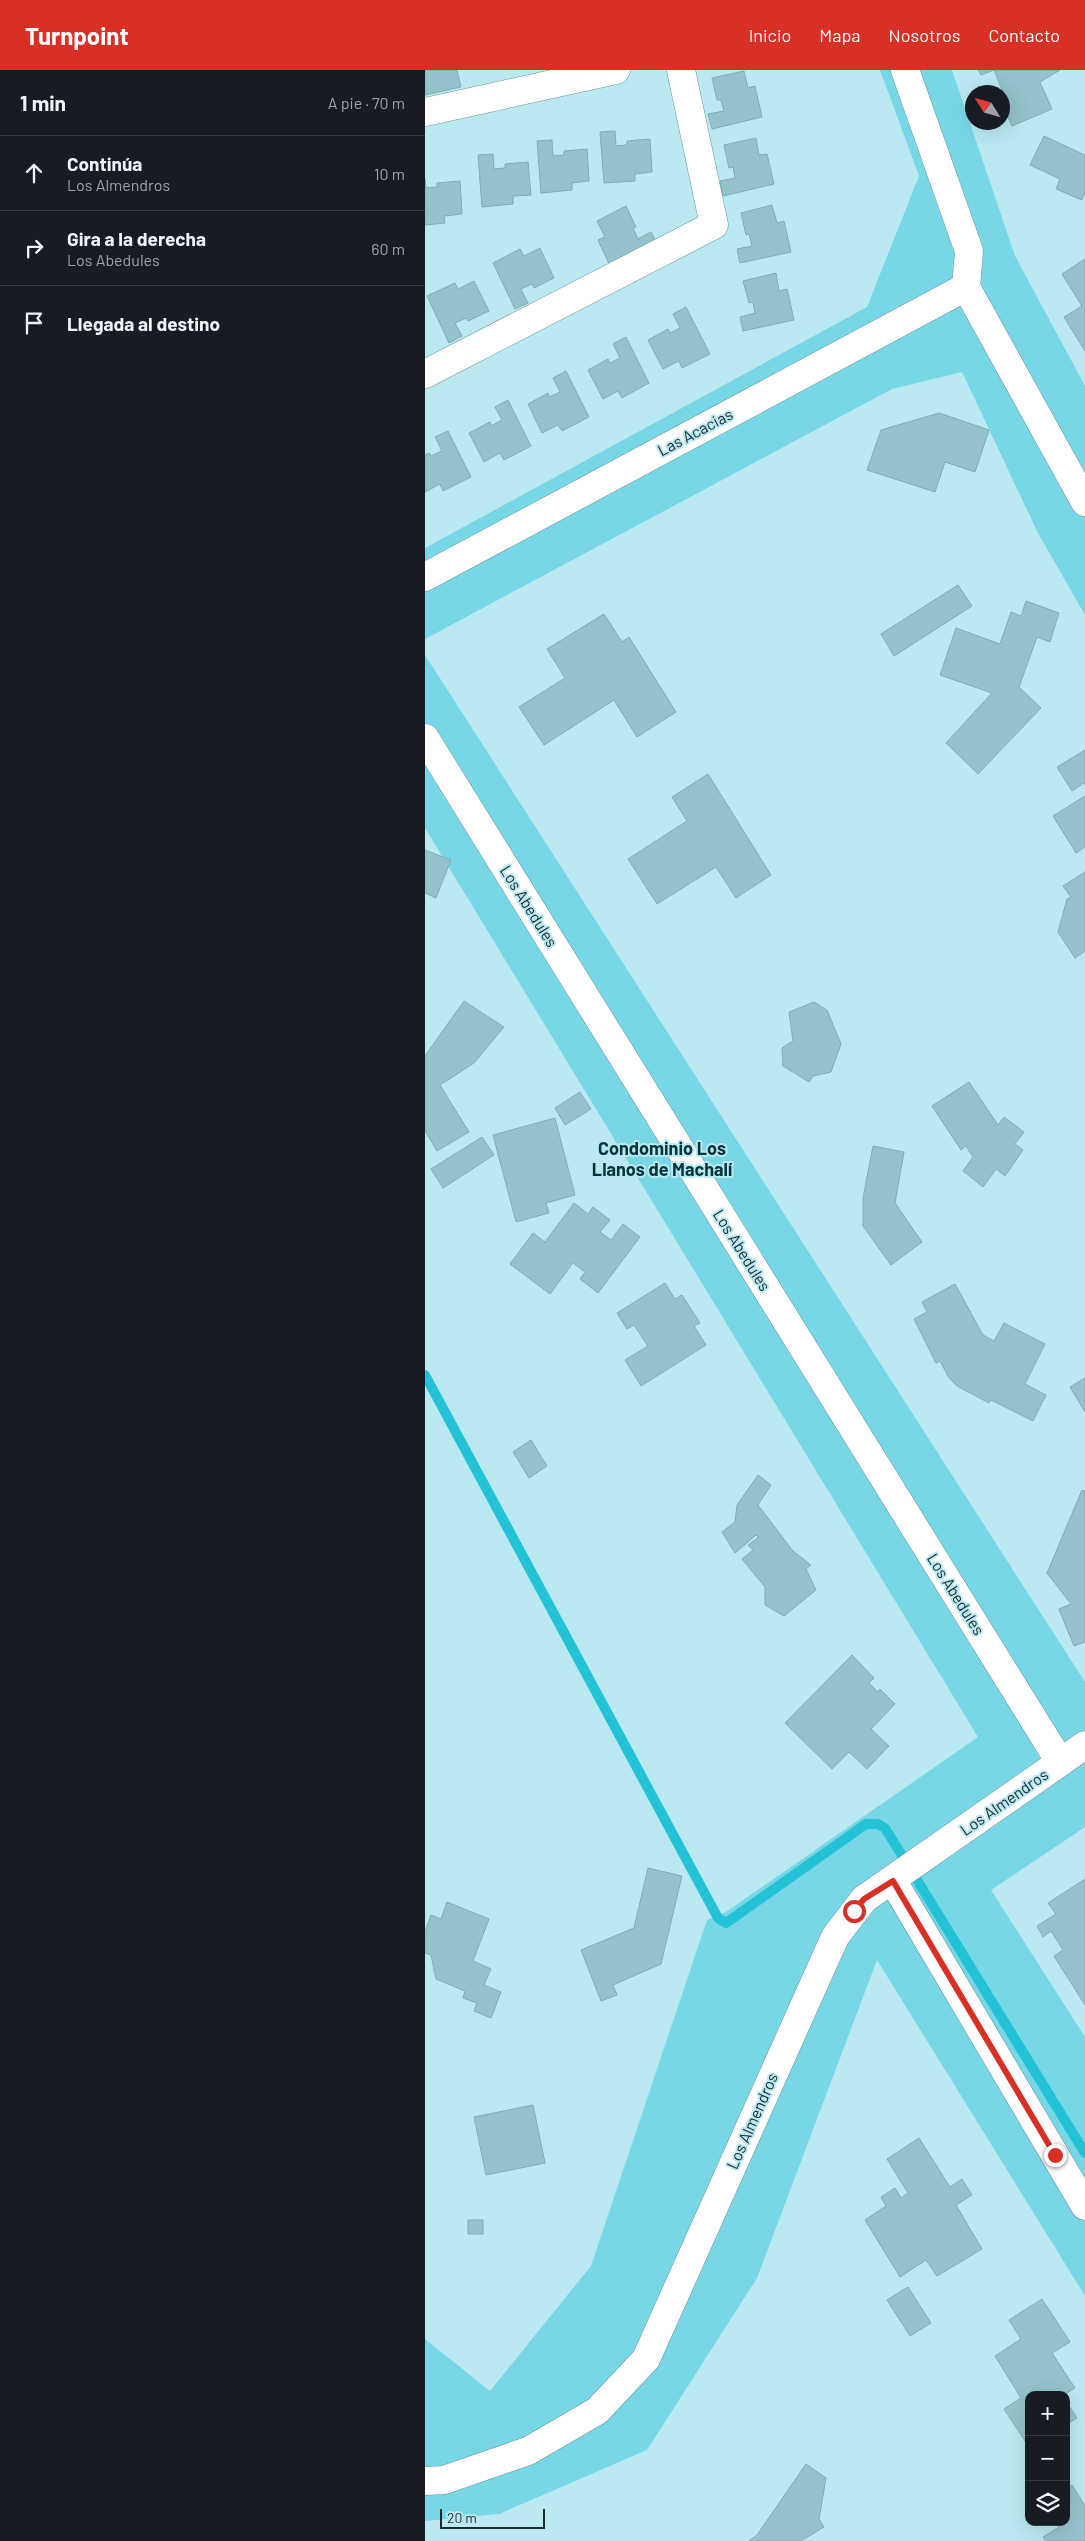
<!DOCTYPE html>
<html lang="es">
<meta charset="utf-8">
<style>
body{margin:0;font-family:Barlow,sans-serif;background:#20242c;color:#f1f3f6}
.controls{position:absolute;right:15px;bottom:15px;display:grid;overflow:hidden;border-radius:10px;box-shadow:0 5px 20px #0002}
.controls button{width:45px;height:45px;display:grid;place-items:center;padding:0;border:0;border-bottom:1px solid #363941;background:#171b24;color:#f1f3f6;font:25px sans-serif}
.compass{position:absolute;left:540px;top:15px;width:45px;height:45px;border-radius:50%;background:#171b24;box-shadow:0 5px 20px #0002;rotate:307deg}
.scale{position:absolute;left:15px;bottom:12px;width:105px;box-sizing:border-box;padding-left:5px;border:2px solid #192b2e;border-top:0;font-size:14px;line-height:18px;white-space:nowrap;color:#192b2e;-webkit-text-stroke:4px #bae9f1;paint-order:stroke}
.stop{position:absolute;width:15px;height:15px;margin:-11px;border:4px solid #d93025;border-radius:50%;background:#fff}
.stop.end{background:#d93025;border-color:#fff;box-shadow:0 1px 5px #0008}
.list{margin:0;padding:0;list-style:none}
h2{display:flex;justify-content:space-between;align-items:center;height:65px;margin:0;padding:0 20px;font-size:21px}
h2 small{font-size:16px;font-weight:400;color:#9ea1a6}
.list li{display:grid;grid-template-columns:32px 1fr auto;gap:15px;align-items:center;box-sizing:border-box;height:75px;padding:0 20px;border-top:1px solid #363941}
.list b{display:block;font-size:19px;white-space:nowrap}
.list p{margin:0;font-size:16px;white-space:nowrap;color:#9ea1a6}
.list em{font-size:16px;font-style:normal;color:#9ea1a6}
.icon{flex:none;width:28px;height:28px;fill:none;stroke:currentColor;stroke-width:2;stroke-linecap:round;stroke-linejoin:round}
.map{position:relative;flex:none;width:660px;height:2471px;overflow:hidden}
header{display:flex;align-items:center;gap:30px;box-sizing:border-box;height:70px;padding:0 25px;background:#d93025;color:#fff}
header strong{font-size:24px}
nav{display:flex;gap:28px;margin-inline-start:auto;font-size:18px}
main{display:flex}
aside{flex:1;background:#171b24}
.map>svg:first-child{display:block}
.grass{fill:#78d7e6}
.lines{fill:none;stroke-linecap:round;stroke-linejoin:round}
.stream{stroke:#23c2d7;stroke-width:10}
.building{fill:#95c3cb;stroke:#7fadb4}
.street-casing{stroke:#67949b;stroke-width:29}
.street{stroke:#fff;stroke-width:28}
.route{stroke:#d93025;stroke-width:6}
.labels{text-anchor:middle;stroke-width:4;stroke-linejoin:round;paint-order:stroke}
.street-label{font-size:16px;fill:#192b2e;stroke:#bae9f1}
.neighbourhood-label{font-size:18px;font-weight:bold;fill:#04353b;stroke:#bae9f1}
</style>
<header>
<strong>Turnpoint</strong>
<nav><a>Inicio</a><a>Mapa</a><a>Nosotros</a><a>Contacto</a></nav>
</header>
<main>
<aside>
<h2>1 min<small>A pie · 70 m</small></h2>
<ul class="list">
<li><svg class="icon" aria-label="ahead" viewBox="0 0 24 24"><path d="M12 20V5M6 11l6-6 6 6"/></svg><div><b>Continúa</b><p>Los Almendros</p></div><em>10 m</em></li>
<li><svg class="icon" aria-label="right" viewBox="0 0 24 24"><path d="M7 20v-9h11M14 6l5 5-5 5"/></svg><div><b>Gira a la derecha</b><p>Los Abedules</p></div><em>60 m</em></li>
<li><svg class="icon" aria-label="arrive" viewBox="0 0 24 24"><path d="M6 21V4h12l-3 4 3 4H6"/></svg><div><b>Llegada al destino</b></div></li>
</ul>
</aside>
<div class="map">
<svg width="660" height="2471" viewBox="0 0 660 2471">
<rect width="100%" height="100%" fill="#bae9f1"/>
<g class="grass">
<polygon points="455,0 527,0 590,186 660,316 660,545 613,463 537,302 467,319 0,569 0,478 442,237 494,106"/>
<polygon points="0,585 660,1612 660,1757 566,1820 660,1967 660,2226 452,1890 332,2208 222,2380 74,2444 0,2451 0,2269 65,2321 166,2196 282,1850 301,1842 553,1667 0,758"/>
</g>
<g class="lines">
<polyline class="stream" points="0,1305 293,1848 301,1853 441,1754 453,1754 460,1758 660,2083"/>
</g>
<g class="building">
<polygon points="0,0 32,0 36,17 0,25"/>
<polygon points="553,0 635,0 615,12 627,39 587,56 579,38 584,37 569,0 556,5"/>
<polygon points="319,1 323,18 330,16 337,47 287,59 283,44 299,41 296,30 292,30 287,8"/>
<polygon points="190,61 191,76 202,75 202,71 225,69 227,102 210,104 210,111 179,113 175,62"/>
<polygon points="619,66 660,85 660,122 657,130 631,119 635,109 605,95"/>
<polygon points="331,68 334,85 342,84 349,114 298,126 295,111 310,108 308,97 304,98 299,75"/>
<polygon points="127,70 128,86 139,85 139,81 162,79 164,111 147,113 147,120 116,123 112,71"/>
<polygon points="68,84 69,99 80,98 80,94 103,92 106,125 88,126 88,134 57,137 53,85"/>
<polygon points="0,109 1,118 12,117 12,113 35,111 37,144 19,146 20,153 0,155"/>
<polygon points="347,135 352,153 359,151 366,182 315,193 312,179 327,176 324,164 321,165 316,143"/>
<polygon points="201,136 211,157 208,158 213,169 226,162 233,175 186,198 173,170 180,167 172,151"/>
<polygon points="115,178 129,208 109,218 107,214 96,219 103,233 90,239 68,193 95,179 99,186"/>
<polygon points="660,189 660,281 639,247 657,236 637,204"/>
<polygon points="351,203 354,221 362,219 369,250 318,261 315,247 330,243 328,232 324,233 318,211"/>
<polygon points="49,211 64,241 43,251 41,248 30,253 37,266 24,273 2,226 30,213 33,219"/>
<polygon points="261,237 285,284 257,298 254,291 238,299 223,270 243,259 245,263 255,258 248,244"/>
<polygon points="201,267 224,313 197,328 193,321 178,329 163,300 183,289 185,293 195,288 188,274"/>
<polygon points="141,301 164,347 137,361 133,355 117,363 103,334 123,323 124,327 135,322 128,308"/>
<polygon points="83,330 106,376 79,390 75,383 59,392 44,363 65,352 66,356 77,350 70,337"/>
<polygon points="514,343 564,360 550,402 520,392 510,422 442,400 456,360"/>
<polygon points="23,361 46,407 18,421 15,414 0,422 0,385 4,383 6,386 17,381 10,367"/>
<polygon points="533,515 547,536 469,586 456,564"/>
<polygon points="601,531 634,543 625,572 612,567 594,617 616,638 553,704 521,673 567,623 515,605 531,558 575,574 586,542 596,546"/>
<polygon points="179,544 197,572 204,567 251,642 212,667 189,630 119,675 94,637 140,608 122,579"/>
<polygon points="660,680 660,715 659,713 647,721 632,697"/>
<polygon points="283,704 346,805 311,828 291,797 232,834 203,789 262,751 247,727"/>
<polygon points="660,726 660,777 651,783 628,746"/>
<polygon points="0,780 26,790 11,828 0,823"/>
<polygon points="660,802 660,881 650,888 633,862 642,829 646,827 638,816"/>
<polygon points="39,931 79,957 49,993 15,1015 44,1062 12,1081 0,1061 0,986"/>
<polygon points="389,932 402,940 416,974 406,1002 388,1006 384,1012 358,996 357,978 368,971 364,942"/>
<polygon points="544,1012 573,1055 579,1047 599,1062 590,1074 598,1080 580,1106 571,1099 558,1117 538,1101 548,1087 541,1076 536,1080 507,1036"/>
<polygon points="155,1022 166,1039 140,1055 130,1038"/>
<polygon points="130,1048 150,1125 121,1133 124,1143 91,1152 68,1065"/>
<polygon points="57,1067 69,1085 18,1118 6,1099"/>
<polygon points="448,1076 479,1082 470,1133 497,1172 466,1195 438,1156 438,1128"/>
<polygon points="149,1133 163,1144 168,1137 185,1150 175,1162 186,1170 198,1154 215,1167 173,1223 155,1209 160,1202 148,1193 125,1224 85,1194 108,1163 120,1172"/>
<polygon points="240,1213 250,1229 257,1225 275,1253 269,1256 281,1275 216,1316 200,1290 223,1276 209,1255 202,1259 192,1243"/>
<polygon points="530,1214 558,1265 569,1271 579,1253 620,1274 600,1314 621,1325 608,1351 566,1330 564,1333 532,1316 524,1308 515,1291 511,1293 489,1249 502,1242 497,1232"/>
<polygon points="660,1308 660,1342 645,1317"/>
<polygon points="106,1370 122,1396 104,1408 88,1382"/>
<polygon points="333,1405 346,1415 333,1435 368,1481 386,1495 381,1499 391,1520 359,1546 340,1535 340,1517 317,1489 328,1480 323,1475 334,1467 331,1465 310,1483 297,1462 310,1452 312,1435"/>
<polygon points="657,1420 660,1421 660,1572 649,1576 634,1539 646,1534 622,1503"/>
<polygon points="427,1585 449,1608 444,1613 453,1622 455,1619 470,1634 446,1659 464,1676 442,1699 424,1682 407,1699 360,1653"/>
<polygon points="223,1798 257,1806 236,1894 188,1915 192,1925 176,1931 156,1880 209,1858"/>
<polygon points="660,1809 660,1935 629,1886 638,1880 626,1861 618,1867 612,1856 631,1844 623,1833"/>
<polygon points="22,1832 64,1849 48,1891 66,1899 59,1915 76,1922 66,1948 49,1941 52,1933 38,1928 40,1921 11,1909 6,1885 0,1883 0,1862 6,1845 16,1849"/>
<polygon points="108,2035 120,2093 61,2105 49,2047"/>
<polygon points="494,2068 525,2117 537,2109 547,2125 531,2135 557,2179 512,2206 501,2190 475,2207 440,2150 461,2136 456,2127 470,2118 476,2128 483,2123 462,2089"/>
<rect x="43" y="2150" width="15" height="14"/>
<polygon points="483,2217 506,2253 485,2266 462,2230"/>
<polygon points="617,2229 645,2272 627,2283 650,2318 639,2325 604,2325 604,2377 579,2339 596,2328 570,2286 596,2269 584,2250"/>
<polygon points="641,2331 652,2348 641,2355"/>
<polygon points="381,2394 401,2408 394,2449 399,2457 376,2471 324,2471 332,2465"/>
<polygon points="647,2415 660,2436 660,2471 621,2471 618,2467 634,2457 631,2452 641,2452 641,2419"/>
</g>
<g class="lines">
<defs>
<g id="street">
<polyline points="480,0 544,181 541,217 660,432"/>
<polyline points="0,42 191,0"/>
<polyline points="0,304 289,155 256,0"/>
<polyline points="0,507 541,217"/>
<polyline points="0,668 635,1692"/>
<polyline points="468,1811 660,2136"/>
<polyline points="0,2411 19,2410 103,2381 172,2341 221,2289 410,1867 439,1829 660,1675"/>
</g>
</defs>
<use href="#street" class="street-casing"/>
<use href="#street" class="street"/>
</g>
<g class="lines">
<polyline class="route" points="429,1841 439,1829 468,1811 630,2085"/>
</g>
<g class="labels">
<g class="street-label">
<text transform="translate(270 362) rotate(-28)" y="6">Las Acacias</text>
<text transform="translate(104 836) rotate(58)" y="6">Los Abedules</text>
<text transform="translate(317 1180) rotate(58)" y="6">Los Abedules</text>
<text transform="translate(531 1524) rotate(58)" y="6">Los Abedules</text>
<text transform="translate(579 1732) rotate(-35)" y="6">Los Almendros</text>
<text transform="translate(327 2051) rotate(-66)" y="6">Los Almendros</text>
</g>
<g class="neighbourhood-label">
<text x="237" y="1085">Condominio Los<tspan x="237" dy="21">Llanos de Machalí</tspan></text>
</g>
</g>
</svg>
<div class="controls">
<button>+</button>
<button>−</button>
<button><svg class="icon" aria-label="layers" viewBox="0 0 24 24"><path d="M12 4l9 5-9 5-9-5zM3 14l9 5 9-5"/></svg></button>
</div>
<svg class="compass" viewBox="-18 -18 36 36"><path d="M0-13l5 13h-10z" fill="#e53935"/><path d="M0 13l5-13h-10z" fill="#9ea1a6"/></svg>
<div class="scale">20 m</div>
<div class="stop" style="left:429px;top:1841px"></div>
<div class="stop end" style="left:630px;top:2085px"></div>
</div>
</main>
